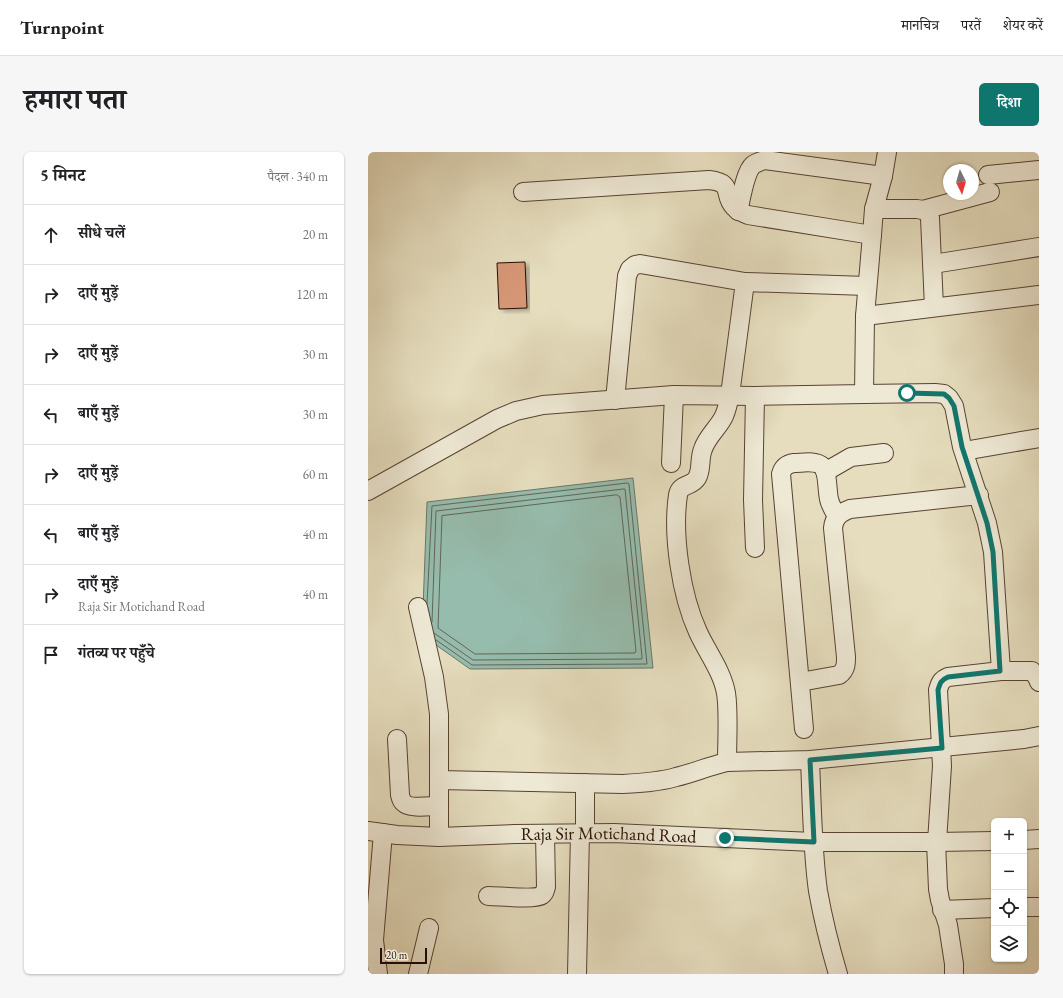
<!DOCTYPE html>
<html lang="hi">
<meta charset="utf-8">
<style>
body{margin:0;font-family:"EB Garamond","Noto Serif Devanagari",serif;background:#f6f6f6;color:#202124}
.controls{position:absolute;right:12px;bottom:12px;display:grid;overflow:hidden;border-radius:6px;box-shadow:0 1px 3px #0004}
.controls button{width:36px;height:36px;display:grid;place-items:center;padding:0;border:0;border-bottom:1px solid #e0e0e0;background:#fff;color:#202124;font:20px sans-serif}
.compass{position:absolute;left:575px;top:12px;width:36px;height:36px;border-radius:50%;background:#fff;box-shadow:0 1px 3px #0004;rotate:175deg}
.scale{position:absolute;left:12px;bottom:10px;width:47px;box-sizing:border-box;padding-left:4px;border:2px solid #2a0f04;border-top:0;font-size:11px;line-height:14px;white-space:nowrap;color:#2a0f04;-webkit-text-stroke:3px #eee9d5;paint-order:stroke}
.stop{position:absolute;width:12px;height:12px;margin:-9px;border:3px solid #0f766e;border-radius:50%;background:#fff}
.stop.end{background:#0f766e;border-color:#fff;box-shadow:0 1px 4px #0008}
.list{margin:0;padding:0;list-style:none}
h2{display:flex;justify-content:space-between;align-items:center;height:52px;margin:0;padding:0 16px;font-size:17px}
h2 small{font-size:13px;font-weight:400;color:#757577}
.list li{display:grid;grid-template-columns:26px 1fr auto;gap:12px;align-items:center;box-sizing:border-box;height:60px;padding:0 16px;border-top:1px solid #e0e0e0}
.list b{display:block;font-size:15px;white-space:nowrap}
.list p{margin:0;font-size:13px;white-space:nowrap;color:#757577}
.list em{font-size:13px;font-style:normal;color:#757577}
.icon{flex:none;width:22px;height:22px;fill:none;stroke:currentColor;stroke-width:2;stroke-linecap:round;stroke-linejoin:round}
.map{position:relative;flex:none;width:671px;height:822px;overflow:hidden;border-radius:6px}
header{display:flex;align-items:center;gap:24px;box-sizing:border-box;height:56px;padding:0 20px;background:#fff;border-bottom:1px solid #e0e0e0}
header strong{font-size:19px}
nav{display:flex;gap:22px;margin-inline-start:auto;font-size:14px}
.intro{display:flex;align-items:center;justify-content:space-between;box-sizing:border-box;height:96px;padding:0 24px}
h1{margin:0;font-size:28px}
.button{padding:10px 18px;border-radius:6px;background:#0f766e;color:#fff;font-size:14px;font-weight:700}
main{display:flex;gap:24px;padding:0 24px}
aside{flex:1;background:#fff;border-radius:6px;box-shadow:0 1px 3px #0004}
.map>svg:first-child{display:block}
.water{fill:#96bcad;stroke:#6b7769}
.lines{fill:none;stroke-linecap:round;stroke-linejoin:round}
.shore{stroke:#606658;stroke-width:1}
.building{fill:#d59674;stroke:#2a0f04;filter:url(#shadow)}
.minor-casing{stroke:#594232;stroke-width:20}
.minor{stroke:#eee9d5;stroke-width:18}
.route{stroke:#0f766e;stroke-width:5}
.labels{text-anchor:middle;stroke-width:3;stroke-linejoin:round;paint-order:stroke}
.street-label{font-size:18px;fill:#2a0f04;stroke:#eee9d5}
</style>
<header>
<strong>Turnpoint</strong>
<nav><a>मानचित्र</a><a>परतें</a><a>शेयर करें</a></nav>
</header>
<div class="intro"><h1>हमारा पता</h1><a class="button">दिशा</a></div>
<main>
<aside>
<h2>5 मिनट<small>पैदल · 340 m</small></h2>
<ul class="list">
<li><svg class="icon" aria-label="ahead" viewBox="0 0 24 24"><path d="M12 20V5M6 11l6-6 6 6"/></svg><div><b>सीधे चलें</b></div><em>20 m</em></li>
<li><svg class="icon" aria-label="right" viewBox="0 0 24 24"><path d="M7 20v-9h11M14 6l5 5-5 5"/></svg><div><b>दाएँ मुड़ें</b></div><em>120 m</em></li>
<li><svg class="icon" aria-label="right" viewBox="0 0 24 24"><path d="M7 20v-9h11M14 6l5 5-5 5"/></svg><div><b>दाएँ मुड़ें</b></div><em>30 m</em></li>
<li><svg class="icon" aria-label="left" viewBox="0 0 24 24"><path d="M17 20v-9H6M10 6l-5 5 5 5"/></svg><div><b>बाएँ मुड़ें</b></div><em>30 m</em></li>
<li><svg class="icon" aria-label="right" viewBox="0 0 24 24"><path d="M7 20v-9h11M14 6l5 5-5 5"/></svg><div><b>दाएँ मुड़ें</b></div><em>60 m</em></li>
<li><svg class="icon" aria-label="left" viewBox="0 0 24 24"><path d="M17 20v-9H6M10 6l-5 5 5 5"/></svg><div><b>बाएँ मुड़ें</b></div><em>40 m</em></li>
<li><svg class="icon" aria-label="right" viewBox="0 0 24 24"><path d="M7 20v-9h11M14 6l5 5-5 5"/></svg><div><b>दाएँ मुड़ें</b><p>Raja Sir Motichand Road</p></div><em>40 m</em></li>
<li><svg class="icon" aria-label="arrive" viewBox="0 0 24 24"><path d="M6 21V4h12l-3 4 3 4H6"/></svg><div><b>गंतव्य पर पहुँचे</b></div></li>
</ul>
</aside>
<div class="map">
<svg width="671" height="822" viewBox="0 0 671 822">
<defs>
<filter id="shadow"><feDropShadow dx="4.5" dy="2.5" stdDeviation="2" flood-color="#0004"/></filter>
</defs>
<rect width="100%" height="100%" fill="#e5ddbe"/>
<filter id="stains"><feTurbulence type="fractalNoise" baseFrequency=".005" numOctaves="4"/><feColorMatrix values="0 0 0 0 .2 0 0 0 0 .09 0 0 0 0 .02 0 0 0 .5 -.17"/></filter>
<radialGradient id="worn" r=".72"><stop offset=".6" stop-color="#630" stop-opacity="0"/><stop offset="1" stop-color="#630" stop-opacity=".3"/></radialGradient>
<polygon class="water" points="265,326 285,516 102,517 54,483 59,350"/>
<g class="lines">
<g class="shore">
<polygon points="249,343 252,345 268,499 267,501 107,502 70,476 74,364"/>
<polyline points="59,452 64,354 259,331 261,332 279,512 104,513 68,488"/>
<polyline points="64,470 68,359 255,337 257,337 274,505 274,507 105,508 66,481"/>
</g>
</g>
<polygon class="building" points="157,110 159,156 131,157 129,111"/>
<g class="lines">
<defs>
<g id="minor">
<polyline points="620,23 671,18"/>
<path d="M155 40 341 28C367 31 354 42 366 55 370 59 375 61 380 63L504 83"/>
<polyline points="506,57 549,57 555,58 560,61 562,66 566,155"/>
<polyline points="555,58 622,40"/>
<path d="M370 59C373 48 377 20 385 13 389 10 393 9 397 8L515 24"/>
<polyline points="565,112 671,95"/>
<polyline points="377,130 499,134"/>
<polyline points="497,164 671,143"/>
<polyline points="496,242 567,241 576,242 581,246 586,254 594,295 619,371 625,400 633,519 664,519 669,525 671,530"/>
<polyline points="387,244 385,348 387,396"/>
<path d="M247 248 259 124 262 117 267 113 272 112 377 130 362 243C360 251 359 259 355 266 349 277 339 285 335 297 331 306 334 318 329 326 324 335 312 331 310 343 304 383 313 443 330 480 339 500 354 519 358 541 361 560 359 590 359 610"/>
<polyline points="596,299 671,286"/>
<polyline points="303,311 306,243"/>
<polyline points="457,320 483,305 516,301"/>
<polyline points="0,339 129,267 148,259 175,253 306,243 387,244 496,242 497,164 504,83 506,57 515,24 519,0"/>
<polyline points="50,455 66,525 71,562 71,685"/>
<path d="M432 530 471 523C478 518 478 512 478 505L465 376C466 365 472 361 482 357L611 343"/>
<path d="M436 577 413 322C415 315 419 312 426 311 434 311 447 308 454 314 460 319 459 339 461 347 462 353 466 359 469 364"/>
<path d="M29 587 32 643C33 646 33 649 36 651 42 657 62 654 71 654"/>
<path d="M442 608C444 652 444 696 450 739 455 767 462 795 470 822"/>
<path d="M71 628 255 632C273 631 291 630 308 625 325 621 341 614 359 610L442 608 656 587 671 584"/>
<path id="s1" d="M0 679 29 683 71 685 147 682 246 681 446 690H569L626 689"/>
<polyline points="217,681 217,631"/>
<polyline points="656,688 671,687"/>
<polyline points="568,690 570,737 572,748 580,773 586,812 586,822"/>
<path d="M569 690 574 614 570 538C572 531 573 528 580 525L633 519"/>
<path d="M120 744C131 744 167 748 174 743 177 741 177 738 178 735L177 682"/>
<polyline points="656,755 671,755"/>
<polyline points="574,758 626,756"/>
<polyline points="0,787 6,788 10,822"/>
<polyline points="6,788 15,681"/>
<polyline points="50,822 61,776"/>
<polyline points="209,822 212,681"/>
</g>
</defs>
<use href="#minor" class="minor-casing"/>
<use href="#minor" class="minor"/>
</g>
<g class="lines">
<path class="route" d="M357 686 446 690 442 608 574 596 570 538C572 531 573 528 580 525L632 519 625 400 619 371 594 295 586 254 581 246 576 242 539 241"/>
</g>
<g class="labels">
<g class="street-label">
<text dy="6" stroke="none"><textPath href="#s1" startOffset="241">Raja Sir Motichand Road</textPath></text>
</g>
</g>
<rect width="100%" height="100%" filter="url(#stains)"/>
<rect width="100%" height="100%" fill="url(#worn)"/>
</svg>
<div class="controls">
<button>+</button>
<button>−</button>
<button><svg class="icon" aria-label="locate" viewBox="0 0 24 24"><circle cx="12" cy="12" r="6"/><path d="M12 2v4M12 18v4M2 12h4M18 12h4"/></svg></button>
<button><svg class="icon" aria-label="layers" viewBox="0 0 24 24"><path d="M12 4l9 5-9 5-9-5zM3 14l9 5 9-5"/></svg></button>
</div>
<svg class="compass" viewBox="-18 -18 36 36"><path d="M0-13l5 13h-10z" fill="#e53935"/><path d="M0 13l5-13h-10z" fill="#757577"/></svg>
<div class="scale">20 m</div>
<div class="stop" style="left:539px;top:241px"></div>
<div class="stop end" style="left:357px;top:686px"></div>
</div>
</main>
